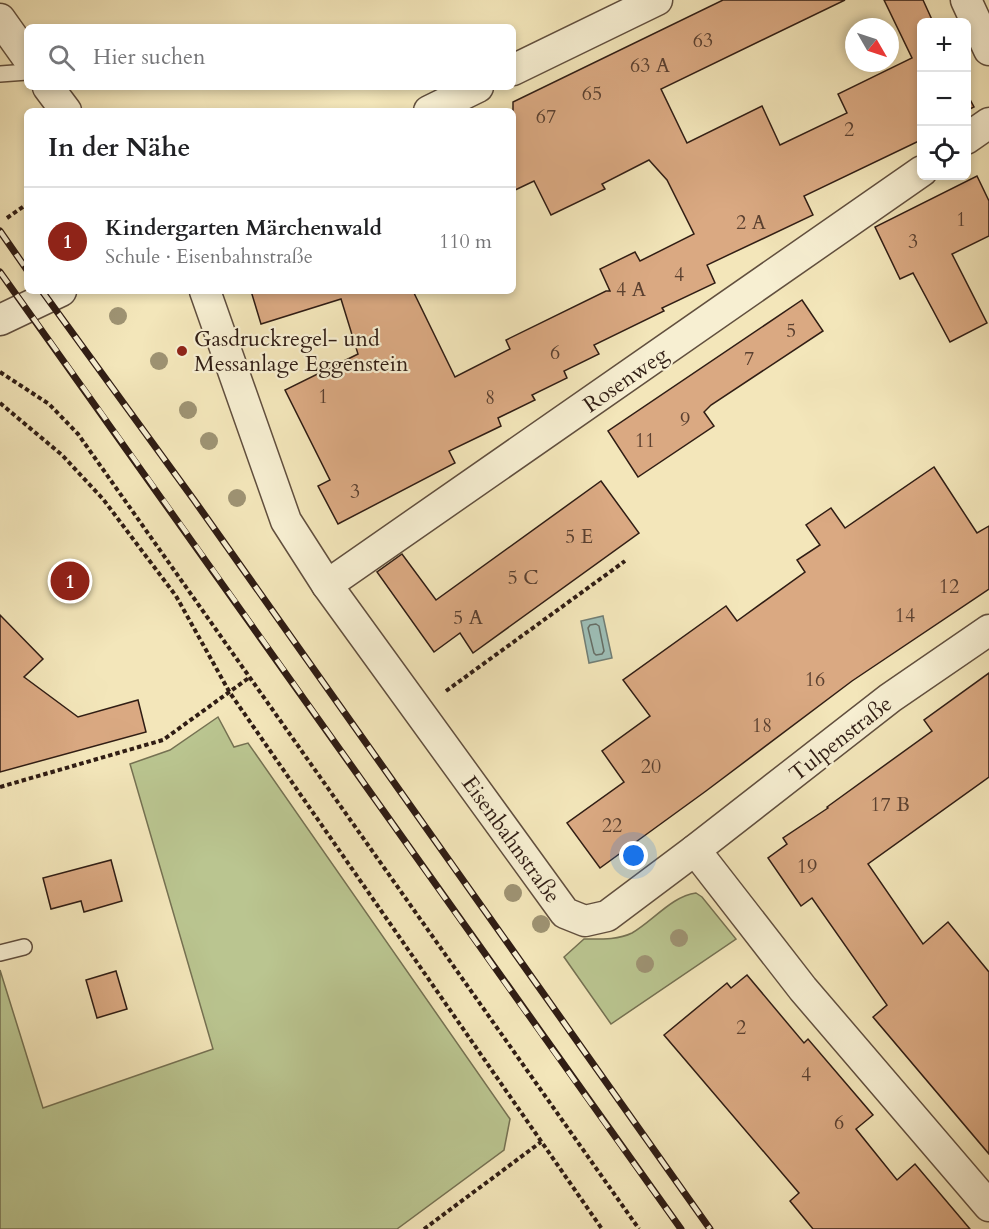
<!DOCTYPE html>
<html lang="de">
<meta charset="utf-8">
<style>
body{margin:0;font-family:Cardo,serif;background:#f2f2f2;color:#202124}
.controls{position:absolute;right:18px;top:18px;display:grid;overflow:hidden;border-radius:9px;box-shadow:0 3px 9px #0003}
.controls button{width:54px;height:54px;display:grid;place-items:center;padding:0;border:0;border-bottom:2px solid #e0e0e0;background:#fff;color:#202124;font:30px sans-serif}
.compass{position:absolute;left:845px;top:18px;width:54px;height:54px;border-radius:50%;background:#fff;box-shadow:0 3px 9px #0003;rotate:129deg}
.you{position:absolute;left:634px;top:856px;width:21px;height:21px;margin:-15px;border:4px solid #fff;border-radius:50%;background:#1a73e8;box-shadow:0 0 0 9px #1a73e833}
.badge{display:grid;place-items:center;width:39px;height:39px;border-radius:50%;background:#8f2418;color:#fff;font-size:20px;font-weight:700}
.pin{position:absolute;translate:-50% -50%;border:3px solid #fff;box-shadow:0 2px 6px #0006}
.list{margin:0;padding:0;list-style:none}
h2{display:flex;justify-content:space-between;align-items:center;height:78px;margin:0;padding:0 24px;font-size:26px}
h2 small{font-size:20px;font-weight:400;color:#757577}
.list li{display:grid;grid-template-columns:39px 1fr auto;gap:18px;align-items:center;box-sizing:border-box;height:108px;padding:0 24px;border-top:2px solid #e0e0e0}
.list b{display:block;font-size:22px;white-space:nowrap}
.list p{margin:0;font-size:20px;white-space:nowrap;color:#757577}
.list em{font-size:20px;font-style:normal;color:#757577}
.icon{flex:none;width:33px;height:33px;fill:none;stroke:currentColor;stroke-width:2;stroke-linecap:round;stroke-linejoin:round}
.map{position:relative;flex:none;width:989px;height:1229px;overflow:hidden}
.search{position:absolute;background:#fff;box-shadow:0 3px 9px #0003;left:24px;top:24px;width:492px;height:66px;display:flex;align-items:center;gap:15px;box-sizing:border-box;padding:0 21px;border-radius:9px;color:#757577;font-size:22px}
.panel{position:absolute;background:#fff;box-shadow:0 3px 9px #0003;left:24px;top:108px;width:492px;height:186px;border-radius:9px}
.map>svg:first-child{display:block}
.green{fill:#bac590;stroke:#757152;stroke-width:1.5}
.water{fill:#9dbeb6;stroke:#717e75;stroke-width:1.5}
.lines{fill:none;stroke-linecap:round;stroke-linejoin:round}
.shore{stroke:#666e65;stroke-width:1.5}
.building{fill:#daa982;stroke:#301d14;stroke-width:1.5}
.lane-casing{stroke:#614f3e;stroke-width:18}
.street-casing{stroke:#614f3e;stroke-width:33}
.path{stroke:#301d14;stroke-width:4;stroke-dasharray:4.5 3;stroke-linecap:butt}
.lane{stroke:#f7efd2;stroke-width:15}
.street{stroke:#f7efd2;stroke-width:30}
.rail-casing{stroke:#301d14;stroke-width:7}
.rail{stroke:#f7efd2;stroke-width:4.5;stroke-dasharray:14;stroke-linecap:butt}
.tree{fill:#9e9373}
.poi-dot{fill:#8f2418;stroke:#f7efd2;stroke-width:2}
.labels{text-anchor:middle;stroke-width:4.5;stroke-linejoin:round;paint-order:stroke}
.number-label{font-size:20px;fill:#5a4030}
.poi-label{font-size:22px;fill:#301d14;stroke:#f7efd2;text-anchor:start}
.street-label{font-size:22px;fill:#301d14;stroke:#f7efd2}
</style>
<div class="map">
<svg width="989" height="1229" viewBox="0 0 989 1229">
<rect width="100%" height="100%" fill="#f3e6ba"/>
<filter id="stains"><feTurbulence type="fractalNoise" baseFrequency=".00333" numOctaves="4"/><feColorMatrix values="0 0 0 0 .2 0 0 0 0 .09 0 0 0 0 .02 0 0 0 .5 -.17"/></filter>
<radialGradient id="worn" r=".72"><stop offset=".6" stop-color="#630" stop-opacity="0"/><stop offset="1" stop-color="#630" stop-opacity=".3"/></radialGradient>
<g class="green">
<polygon points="218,717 234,747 248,743 510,1119 504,1150 397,1229 0,1229 0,970 43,1108 213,1049 130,764 170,750"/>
<path d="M696 893 702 897 736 939 611 1024 564 957 584 939C599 939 618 940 632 933 653 921 672 896 696 893Z"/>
</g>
<polygon class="water" points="603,616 612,658 589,663 581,621"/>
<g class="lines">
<polygon class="shore" points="596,624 599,626 604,651 602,654 596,655 594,653 588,628 590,625"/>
</g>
<g class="building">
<polygon points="723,0 845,0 661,89 687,143 762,106 780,145 847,113 838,94 912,58 884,0 923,0 933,22 921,22 921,140 804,196 813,215 707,265 715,283 662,308 664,311 594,345 599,354 564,371 567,378 532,395 535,400 498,418 501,426 449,451 455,463 338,524 318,486 330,480 285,390 358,354 341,299 261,324 251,291 413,291 455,377 510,349 506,340 606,291 610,291 600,269 635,252 640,261 694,234 667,180 649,160 602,184 605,189 551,215 534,181 513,191 513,102"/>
<polygon points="966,92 974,107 966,111"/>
<polygon points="977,176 989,201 989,236 952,254 987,323 950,342 913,273 900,279 875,227"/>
<polygon points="802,300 823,331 711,405 704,412 714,426 638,477 608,431"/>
<polygon points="934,467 977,533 989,526 989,589 852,681 706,791 600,868 567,823 624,782 602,751 650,716 623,680 726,606 737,621 805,572 797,560 820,545 806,525 831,508 845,528"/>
<polygon points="601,481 639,533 473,653 460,633 434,652 377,572 402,554 436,600"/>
<polygon points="0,615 43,659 24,677 78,717 138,700 146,732 0,772"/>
<polygon points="989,673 989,777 868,864 923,944 948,922 989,972 989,1154 873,1017 887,1005 812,898 801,906 768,858 787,844 783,838 828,808 827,807 932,731 924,720"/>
<polygon points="111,860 122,901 84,912 81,901 51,909 43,878"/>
<polygon points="116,971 127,1009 97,1018 86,980"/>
<polygon points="747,975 804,1043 808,1039 873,1115 856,1129 897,1180 915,1164 970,1229 813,1229 790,1201 799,1193 664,1035 727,983 731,988"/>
</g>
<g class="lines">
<defs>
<g id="lane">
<polyline points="0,74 27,72"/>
<polyline points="0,953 24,947"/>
</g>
<g id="street">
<polyline points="966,0 989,50"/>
<polyline points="0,19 27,57"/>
<polyline points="513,70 657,0"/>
<polyline points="48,87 66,111"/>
<polyline points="429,111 478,87"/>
<polyline points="966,139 989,123"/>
<polyline points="205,291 286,521 327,585 565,913 585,921 607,916 695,850 890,698 989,630"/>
<polyline points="0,320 61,291"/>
<polyline points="327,585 922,171"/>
<polyline points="695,850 803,989 989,1206"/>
</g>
</defs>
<use href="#lane" class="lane-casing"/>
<use href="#street" class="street-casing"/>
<g class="path">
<polyline points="7,218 27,204"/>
<polyline points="25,243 27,244"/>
<polyline points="0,372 49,404 78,434 639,1229"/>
<polyline points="0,403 62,455 103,499 176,596 230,693 602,1229"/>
<polyline points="446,691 625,561"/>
<polyline points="0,787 163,740 250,677"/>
<polyline points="424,1229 541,1142"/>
</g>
<use href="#lane" class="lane"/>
<use href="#street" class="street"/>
<defs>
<g id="rail">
<polyline points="0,231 27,270"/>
<path d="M0 272C229 589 452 911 681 1229"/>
<polyline points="42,291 194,500 710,1229"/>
</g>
</defs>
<use href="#rail" class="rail-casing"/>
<use href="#rail" class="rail"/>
</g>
<g class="tree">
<circle cx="118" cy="316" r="9"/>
<circle cx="159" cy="361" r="9"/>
<circle cx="188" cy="410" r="9"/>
<circle cx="209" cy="441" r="9"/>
<circle cx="237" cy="498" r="9"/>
<circle cx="513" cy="893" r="9"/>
<circle cx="541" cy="924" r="9"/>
<circle cx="679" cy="938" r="9"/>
<circle cx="645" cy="964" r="9"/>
</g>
<circle class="poi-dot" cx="182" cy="351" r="6"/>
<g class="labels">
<g class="number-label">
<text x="703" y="47">63</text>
<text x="650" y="72">63 A</text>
<text x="592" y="100">65</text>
<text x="546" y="123">67</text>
<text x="849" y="136">2</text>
<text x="961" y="226">1</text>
<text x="751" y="229">2 A</text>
<text x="913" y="248">3</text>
<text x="679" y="281">4</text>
<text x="631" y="296">4 A</text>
<text x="791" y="337">5</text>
<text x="555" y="359">6</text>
<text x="749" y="365">7</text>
<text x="323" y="403">1</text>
<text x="490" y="404">8</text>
<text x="685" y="426">9</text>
<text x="645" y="447">11</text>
<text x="355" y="498">3</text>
<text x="579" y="543">5 E</text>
<text x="523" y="584">5 C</text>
<text x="949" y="593">12</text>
<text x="905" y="622">14</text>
<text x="468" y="624">5 A</text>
<text x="815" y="686">16</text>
<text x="762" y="732">18</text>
<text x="651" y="773">20</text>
<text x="890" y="811">17 B</text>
<text x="612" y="832">22</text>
<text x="807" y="873">19</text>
<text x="741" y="1034">2</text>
<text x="806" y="1081">4</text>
<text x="839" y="1129">6</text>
</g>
<g class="poi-label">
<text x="194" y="346">Gasdruckregel- und<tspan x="194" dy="25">Messanlage Eggenstein</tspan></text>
</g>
<g class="street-label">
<text transform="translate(625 379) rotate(-35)" y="8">Rosenweg</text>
<text transform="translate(840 738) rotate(-38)" y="8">Tulpenstraße</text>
<text transform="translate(512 839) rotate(54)" y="8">Eisenbahnstraße</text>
</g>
</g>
<rect width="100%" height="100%" filter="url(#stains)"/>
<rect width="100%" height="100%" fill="url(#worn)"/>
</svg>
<div class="controls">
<button>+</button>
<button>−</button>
<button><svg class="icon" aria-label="locate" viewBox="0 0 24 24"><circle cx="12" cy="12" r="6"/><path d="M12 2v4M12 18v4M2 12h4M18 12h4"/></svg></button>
</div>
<svg class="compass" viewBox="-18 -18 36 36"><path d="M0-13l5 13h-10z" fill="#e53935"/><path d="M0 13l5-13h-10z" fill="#757577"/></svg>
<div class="you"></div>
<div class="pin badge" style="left:70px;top:581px">1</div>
<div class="search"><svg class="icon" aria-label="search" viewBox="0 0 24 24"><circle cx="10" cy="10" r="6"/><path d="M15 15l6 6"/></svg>Hier suchen</div>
<section class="panel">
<h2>In der Nähe<small></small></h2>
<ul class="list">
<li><span class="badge">1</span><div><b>Kindergarten Märchenwald</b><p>Schule · Eisenbahnstraße</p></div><em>110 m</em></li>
</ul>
</section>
</div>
